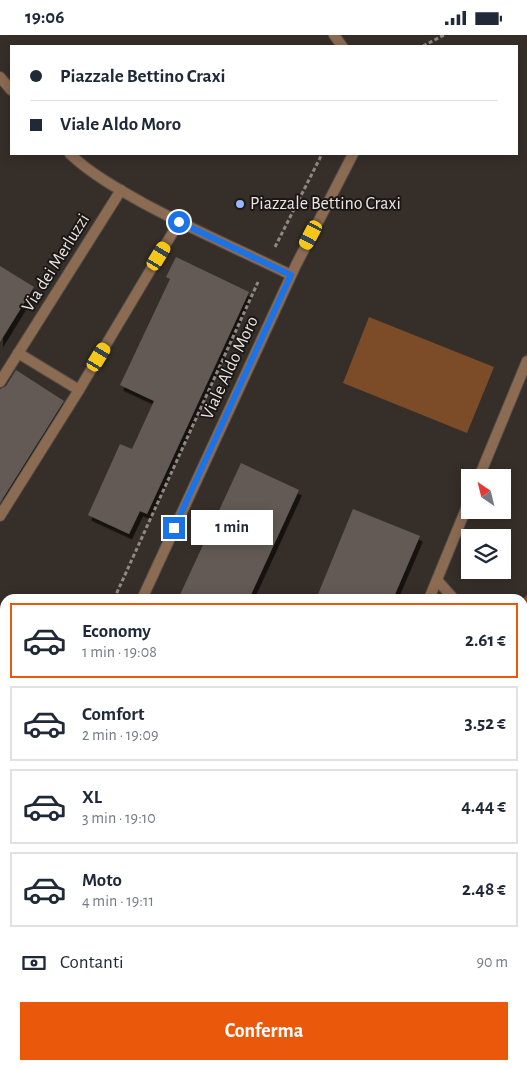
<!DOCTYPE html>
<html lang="it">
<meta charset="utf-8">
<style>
:root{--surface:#fff;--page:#f6f6f7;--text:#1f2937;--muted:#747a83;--line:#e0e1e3;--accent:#ea580c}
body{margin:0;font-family:"Alegreya Sans",sans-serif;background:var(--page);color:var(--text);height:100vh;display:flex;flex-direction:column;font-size:19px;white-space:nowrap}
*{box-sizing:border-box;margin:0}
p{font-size:16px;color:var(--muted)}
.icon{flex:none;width:28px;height:28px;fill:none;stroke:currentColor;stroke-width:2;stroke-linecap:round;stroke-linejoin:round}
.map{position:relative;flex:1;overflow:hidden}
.details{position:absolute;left:0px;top:559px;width:528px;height:476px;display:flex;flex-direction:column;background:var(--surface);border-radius:15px 15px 0 0;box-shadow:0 2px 12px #0003}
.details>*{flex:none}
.top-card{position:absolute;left:10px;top:10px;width:508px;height:110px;border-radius:0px;box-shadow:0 2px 12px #0003;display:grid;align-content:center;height:110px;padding:0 20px;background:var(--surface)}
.needle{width:32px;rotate:325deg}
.buttons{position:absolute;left:461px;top:434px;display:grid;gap:10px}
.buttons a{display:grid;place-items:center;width:50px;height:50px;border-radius:0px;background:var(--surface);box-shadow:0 2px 12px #0003;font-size:25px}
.end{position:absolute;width:22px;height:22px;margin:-11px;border:6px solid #1a73e8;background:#fff;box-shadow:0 0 0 2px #fff}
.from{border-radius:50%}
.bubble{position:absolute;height:35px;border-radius:0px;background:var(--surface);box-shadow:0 2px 12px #0003;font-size:16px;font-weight:700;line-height:35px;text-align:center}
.car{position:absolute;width:15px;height:30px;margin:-15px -8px;border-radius:6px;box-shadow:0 0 4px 1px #0007;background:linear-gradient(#f5c518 24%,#345 0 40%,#f5c518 0 76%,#345 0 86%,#f5c518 0)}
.top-card b{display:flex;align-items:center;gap:18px;height:48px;font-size:19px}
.top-card b+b{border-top:1px solid var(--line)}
.top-card i{width:12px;height:12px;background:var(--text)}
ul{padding:9px 0 0;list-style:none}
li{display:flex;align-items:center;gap:15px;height:75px;margin:0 10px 8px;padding:0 10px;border:2px solid var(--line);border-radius:0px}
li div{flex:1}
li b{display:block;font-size:19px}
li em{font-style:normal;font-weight:700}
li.current{border-color:var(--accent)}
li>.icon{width:45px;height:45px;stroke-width:1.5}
.pay{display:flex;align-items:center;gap:12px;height:55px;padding:0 20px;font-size:19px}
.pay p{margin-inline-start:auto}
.primary-button{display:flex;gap:10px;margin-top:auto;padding:10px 20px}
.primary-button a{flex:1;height:58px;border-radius:0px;background:var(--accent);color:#fff;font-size:20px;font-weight:700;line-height:58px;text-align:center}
.status{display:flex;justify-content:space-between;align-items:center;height:35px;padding:0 25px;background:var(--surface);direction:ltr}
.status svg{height:14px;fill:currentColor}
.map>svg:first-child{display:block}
</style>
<div class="status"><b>19:06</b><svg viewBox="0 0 49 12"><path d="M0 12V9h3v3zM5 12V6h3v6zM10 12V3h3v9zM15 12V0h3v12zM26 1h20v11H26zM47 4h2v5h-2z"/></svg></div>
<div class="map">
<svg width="527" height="1034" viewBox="0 0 527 1034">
<defs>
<filter id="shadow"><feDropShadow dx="3" dy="5.5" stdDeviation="0" flood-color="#0009"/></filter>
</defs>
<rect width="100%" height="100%" fill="#362e29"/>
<g fill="#7b4c27">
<polygon points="369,282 494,332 467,398 343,348"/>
<polygon points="527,560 527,598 523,594 522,564"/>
</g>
<g fill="#635a54" filter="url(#shadow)">
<polygon points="176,222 249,257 147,479 140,476 129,499 88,480 120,409 132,414 154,366 120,350 170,244 166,242"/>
<polygon points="0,231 34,252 0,307"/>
<polygon points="16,335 64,366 0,468 0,354 6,351"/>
<polygon points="241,428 299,455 249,564 178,564"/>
<polygon points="353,474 420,501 393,564 316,564"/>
</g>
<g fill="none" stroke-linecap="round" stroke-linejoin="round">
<g stroke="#534b46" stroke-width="12">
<g id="lane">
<polyline points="437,545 454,564"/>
<polyline points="522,643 527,649"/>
<polyline points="223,1034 224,1030"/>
</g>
</g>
<g stroke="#534b46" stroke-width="12">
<g id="street">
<polyline points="334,0 342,11"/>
<polyline points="0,42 11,55"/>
<path d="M70,119c21,20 48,35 73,49 48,26 99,48 148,72"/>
<polyline points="18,318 79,355"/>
<polyline points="0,347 121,155"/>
<polyline points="479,442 527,326"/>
<polyline points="0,481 79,355 179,187"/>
<polyline points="142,564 296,230 353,119"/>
<polyline points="429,564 470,464"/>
<polyline points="0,769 5,772"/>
<polyline points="0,818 5,811"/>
<polyline points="0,1008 5,1010"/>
<polyline points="107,1030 159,1034"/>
<polyline points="352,1030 356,1034"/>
<polyline points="27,1034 28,1030"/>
<polyline points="170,1034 199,1030"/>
</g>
</g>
<g stroke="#8f8884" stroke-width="3" stroke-dasharray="4 2.5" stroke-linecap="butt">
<polyline points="423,11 444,0"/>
<polyline points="275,212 322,119"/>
<polyline points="114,564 258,247"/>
</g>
<use href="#lane" stroke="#8c6b53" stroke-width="10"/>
<use href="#street" stroke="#8c6b53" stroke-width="10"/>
</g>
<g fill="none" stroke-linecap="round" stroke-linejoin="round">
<polyline stroke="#1a73e8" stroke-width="6" points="174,493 291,240 179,187"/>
</g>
<circle fill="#98b5fd" stroke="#1b1715" stroke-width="2" cx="240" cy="169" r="5"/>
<g text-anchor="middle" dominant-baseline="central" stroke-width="4" stroke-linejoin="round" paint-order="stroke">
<g font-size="18" fill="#eae5e1" stroke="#1b1715" text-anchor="start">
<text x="250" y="169">Piazzale Bettino Craxi</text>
</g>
<g font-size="18" fill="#eae5e1" stroke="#1b1715">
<text transform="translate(56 228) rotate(-58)">Via dei Merluzzi</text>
<text transform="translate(230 333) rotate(-65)">Viale Aldo Moro</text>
</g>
</g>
</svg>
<div class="buttons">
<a><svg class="needle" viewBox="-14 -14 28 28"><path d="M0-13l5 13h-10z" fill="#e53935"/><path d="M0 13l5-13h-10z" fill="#747a83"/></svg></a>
<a><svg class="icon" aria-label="layers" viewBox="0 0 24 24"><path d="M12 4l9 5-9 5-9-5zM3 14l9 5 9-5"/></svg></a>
</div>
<i class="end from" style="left:179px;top:187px"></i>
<i class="end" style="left:174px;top:493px"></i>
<div class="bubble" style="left:191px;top:475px;width:82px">1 min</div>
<i class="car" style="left:311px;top:200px;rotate:208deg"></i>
<i class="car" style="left:159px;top:221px;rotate:31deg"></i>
<i class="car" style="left:99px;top:322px;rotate:31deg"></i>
<div class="top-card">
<b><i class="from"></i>Piazzale Bettino Craxi</b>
<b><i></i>Viale Aldo Moro</b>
</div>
<section class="details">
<ul>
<li class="current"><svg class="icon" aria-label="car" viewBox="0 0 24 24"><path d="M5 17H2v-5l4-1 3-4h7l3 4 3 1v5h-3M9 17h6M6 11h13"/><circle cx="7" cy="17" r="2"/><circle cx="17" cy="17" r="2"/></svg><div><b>Economy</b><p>1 min · 19:08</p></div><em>2.61 €</em></li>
<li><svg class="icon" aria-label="car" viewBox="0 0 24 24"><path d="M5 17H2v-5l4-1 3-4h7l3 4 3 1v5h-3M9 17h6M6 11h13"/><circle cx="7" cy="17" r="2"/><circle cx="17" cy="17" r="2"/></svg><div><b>Comfort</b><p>2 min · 19:09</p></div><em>3.52 €</em></li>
<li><svg class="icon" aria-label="car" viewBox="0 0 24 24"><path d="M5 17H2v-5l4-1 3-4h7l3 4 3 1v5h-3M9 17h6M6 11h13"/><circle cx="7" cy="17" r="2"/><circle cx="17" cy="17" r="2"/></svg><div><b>XL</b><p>3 min · 19:10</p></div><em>4.44 €</em></li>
<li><svg class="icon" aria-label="car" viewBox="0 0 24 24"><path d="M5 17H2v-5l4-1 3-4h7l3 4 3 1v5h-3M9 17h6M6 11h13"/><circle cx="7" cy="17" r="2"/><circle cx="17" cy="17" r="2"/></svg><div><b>Moto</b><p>4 min · 19:11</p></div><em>2.48 €</em></li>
</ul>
<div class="pay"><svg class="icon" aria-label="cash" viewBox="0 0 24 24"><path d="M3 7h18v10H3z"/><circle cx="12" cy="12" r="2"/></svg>Contanti<p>90 m</p></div>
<div class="primary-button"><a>Conferma</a></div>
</section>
</div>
